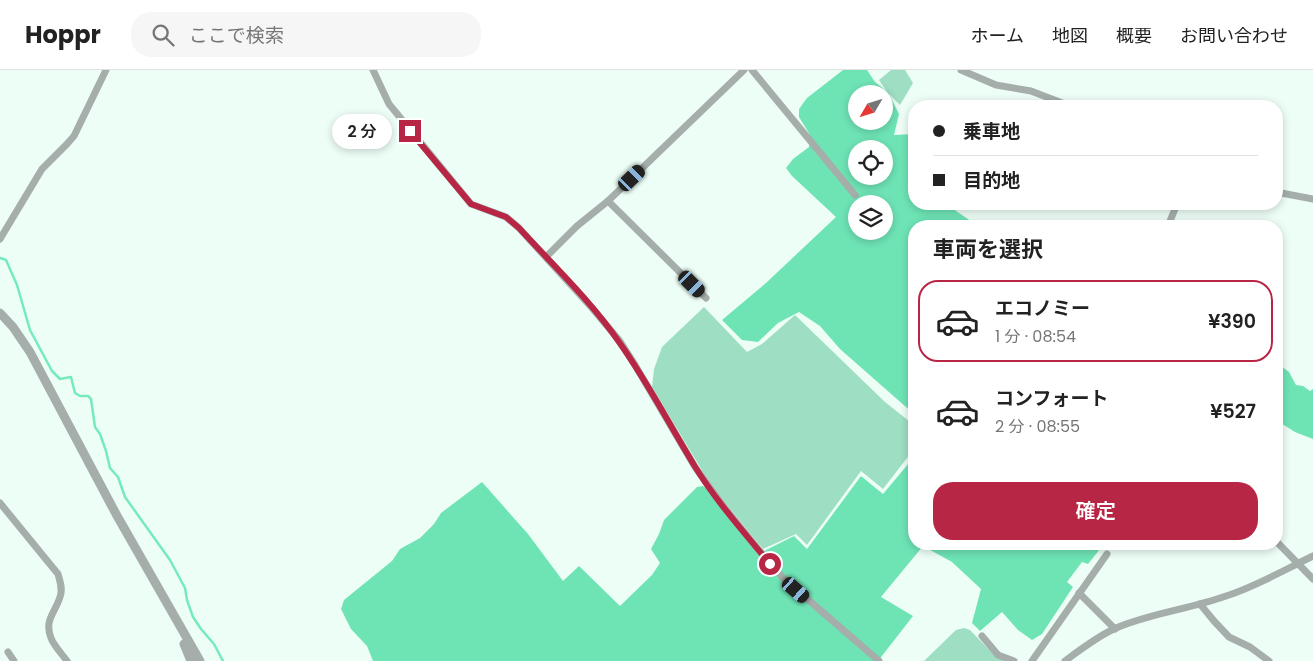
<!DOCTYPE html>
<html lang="ja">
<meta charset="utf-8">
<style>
:root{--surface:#fff;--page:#f6f6f6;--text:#222;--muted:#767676;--line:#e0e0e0;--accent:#b82645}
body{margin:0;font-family:Poppins,"Noto Sans JP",sans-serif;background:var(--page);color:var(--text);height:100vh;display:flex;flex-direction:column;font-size:19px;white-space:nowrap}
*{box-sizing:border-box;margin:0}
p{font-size:16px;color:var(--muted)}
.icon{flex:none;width:28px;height:28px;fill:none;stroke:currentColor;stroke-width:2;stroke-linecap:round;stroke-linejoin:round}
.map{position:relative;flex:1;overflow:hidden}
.details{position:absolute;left:908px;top:150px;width:375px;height:330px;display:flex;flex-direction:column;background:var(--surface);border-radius:20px;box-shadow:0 2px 8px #0003}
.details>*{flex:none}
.hud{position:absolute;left:908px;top:30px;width:375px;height:110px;border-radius:20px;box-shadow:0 2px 8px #0003;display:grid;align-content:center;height:110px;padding:0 25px;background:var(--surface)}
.needle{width:32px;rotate:231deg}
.controls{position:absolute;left:848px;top:15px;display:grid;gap:10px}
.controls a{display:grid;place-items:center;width:45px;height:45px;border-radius:50%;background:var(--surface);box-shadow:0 2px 8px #0003;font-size:25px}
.end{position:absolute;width:22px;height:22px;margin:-11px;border:6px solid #b82645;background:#fff;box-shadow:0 0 0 2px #fff}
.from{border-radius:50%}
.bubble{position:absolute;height:35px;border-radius:18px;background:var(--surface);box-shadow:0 2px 8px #0003;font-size:16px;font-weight:600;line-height:35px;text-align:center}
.car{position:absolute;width:15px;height:30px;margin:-15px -8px;border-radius:6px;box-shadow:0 0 4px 1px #0007;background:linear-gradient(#222 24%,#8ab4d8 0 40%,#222 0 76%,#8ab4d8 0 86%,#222 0)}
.hud b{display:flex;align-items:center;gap:18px;height:48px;font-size:19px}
.hud b+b{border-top:1px solid var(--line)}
.hud i{width:12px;height:12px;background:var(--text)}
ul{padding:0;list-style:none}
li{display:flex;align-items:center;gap:15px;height:82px;margin:0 10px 8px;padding:0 15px;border:2px solid transparent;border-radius:20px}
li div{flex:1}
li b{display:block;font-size:19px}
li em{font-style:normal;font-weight:600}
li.on{border-color:var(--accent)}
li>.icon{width:45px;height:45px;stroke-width:1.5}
h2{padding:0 25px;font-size:22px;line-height:60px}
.primary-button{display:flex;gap:10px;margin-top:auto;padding:10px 25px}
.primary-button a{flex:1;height:58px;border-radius:20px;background:var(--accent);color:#fff;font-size:20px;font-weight:600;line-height:58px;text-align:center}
header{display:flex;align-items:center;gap:30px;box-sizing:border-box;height:70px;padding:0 25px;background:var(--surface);border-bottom:1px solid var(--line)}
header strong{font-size:24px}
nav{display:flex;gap:28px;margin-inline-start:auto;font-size:18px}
.search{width:350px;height:45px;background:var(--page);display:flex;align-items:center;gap:12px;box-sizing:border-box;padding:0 18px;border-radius:20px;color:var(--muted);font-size:19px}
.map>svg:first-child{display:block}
</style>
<header>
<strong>Hoppr</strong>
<div class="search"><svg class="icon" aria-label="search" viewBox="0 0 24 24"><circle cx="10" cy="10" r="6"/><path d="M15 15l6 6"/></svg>ここで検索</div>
<nav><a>ホーム</a><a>地図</a><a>概要</a><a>お問い合わせ</a></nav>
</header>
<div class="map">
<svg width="1313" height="591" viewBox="0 0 1313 591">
<rect width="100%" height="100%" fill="#edfef6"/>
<g fill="#9edec2">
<polygon points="891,0 905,0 913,13 900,35 888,23 879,10"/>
<polygon points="704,237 747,282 762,274 795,245 885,332 914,355 914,379 883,419 861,401 807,475 796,464 763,479 725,432 703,402 652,317 654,299 662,277"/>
<polygon points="964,558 970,560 993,584 1004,591 924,591 956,560"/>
</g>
<g fill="#6ee4b5" fill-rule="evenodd">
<path d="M843,0h24l8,12 13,10 11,22 -5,21 20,-1v70h32l32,22h-64v188l-74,-65 -20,-23 -21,-14 -21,11 -20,19 -16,-2 -20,-20 44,-37 70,-66 -44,-41 -6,-8 7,-9 16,-12 1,-12 -11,-18v-8l8,-11zM856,24h28v27h-28zM856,79h28v27h-28zM856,134h28v27h-28z"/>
<polygon points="1276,292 1289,302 1296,315 1303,316 1310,321 1313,319 1313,369 1295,362 1276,350"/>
<polygon points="914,387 914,474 1104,474 1088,494 1082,492 1067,512 1073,517 1042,564 1032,570 1018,560 1002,542 980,561 972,553 981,519 952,492 923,476 881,527 913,546 878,591 373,591 367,576 351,559 341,539 344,530 392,491 400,479 420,468 434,454 441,443 482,412 528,464 563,511 579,496 620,536 652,505 660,493 651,479 659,464 664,450 697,417 703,416 708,420 758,484 794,466 807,479 861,406 883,424"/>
</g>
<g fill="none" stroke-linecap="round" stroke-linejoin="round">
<polyline stroke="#75ebbc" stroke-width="2.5" points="0,188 6,190 17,215 30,260 52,301 60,309 71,307 75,323 80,326 88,326 91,329 95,357 100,364 106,381 110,398 118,407 125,427 170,490 185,518 187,530 193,547 201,559 214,574 223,591"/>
<g stroke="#a5aeaa" stroke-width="7">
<polyline points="373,0 389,34 471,134 506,147 519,158 592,238 619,270 635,295 695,397 725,438 758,479 783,508 879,591"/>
<polyline points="752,0 855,125"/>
<polyline points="961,0 996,15 1031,21 1070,36"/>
<polyline points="1276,122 1313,129"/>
<polyline points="608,131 706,228"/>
<polyline points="1168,156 1177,134"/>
<polyline points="0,169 42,99 67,74 74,66 106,0"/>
<polyline points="546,187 577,156 608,131 744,0"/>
<path d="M0,433l58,71c2,7 5,15 2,23 -5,16 -16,23 -9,41 3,8 11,16 16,23"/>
<polyline points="1276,471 1313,509"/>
<polyline points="1079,523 1115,559"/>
<polyline points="1200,534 1214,551 1229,567 1250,577 1269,591"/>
<polyline points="982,566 998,585 1014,591"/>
<polyline points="8,582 14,591"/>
<polyline points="1032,591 1107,484"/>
<path d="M1065,591c16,-12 33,-25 51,-33 35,-15 74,-19 110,-32 31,-10 58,-26 87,-40"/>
</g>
<g stroke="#a5aeaa" stroke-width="9">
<polyline points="0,243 13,257 30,282 116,444 200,591"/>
<polyline points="184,574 191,591"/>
</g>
</g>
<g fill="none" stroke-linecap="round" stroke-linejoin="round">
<path stroke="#b82645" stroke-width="6" d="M410,61l61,73 35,13 13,11c34,37 71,72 100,114 28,39 50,82 75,123 21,35 50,67 76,99"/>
</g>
</svg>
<div class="controls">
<a><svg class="needle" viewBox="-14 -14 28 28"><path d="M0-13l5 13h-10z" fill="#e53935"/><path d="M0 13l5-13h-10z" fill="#767676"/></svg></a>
<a><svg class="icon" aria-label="locate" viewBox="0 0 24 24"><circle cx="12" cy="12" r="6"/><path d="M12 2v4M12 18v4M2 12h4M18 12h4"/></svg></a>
<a><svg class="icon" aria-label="layers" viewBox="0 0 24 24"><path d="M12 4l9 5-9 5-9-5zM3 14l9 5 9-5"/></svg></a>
</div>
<i class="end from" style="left:770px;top:494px"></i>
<i class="end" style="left:410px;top:61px"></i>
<div class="bubble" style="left:332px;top:44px;width:60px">2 分</div>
<i class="car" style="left:632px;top:108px;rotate:46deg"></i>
<i class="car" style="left:692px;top:214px;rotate:135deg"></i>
<i class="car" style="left:796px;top:520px;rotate:131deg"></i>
<div class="hud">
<b><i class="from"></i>乗車地</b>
<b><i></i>目的地</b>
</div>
<section class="details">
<h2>車両を選択</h2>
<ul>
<li class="on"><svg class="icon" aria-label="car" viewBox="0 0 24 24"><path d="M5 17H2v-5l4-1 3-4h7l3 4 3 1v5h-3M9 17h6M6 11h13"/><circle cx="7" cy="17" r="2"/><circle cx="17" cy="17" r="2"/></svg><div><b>エコノミー</b><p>1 分 · 08:54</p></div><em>¥390</em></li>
<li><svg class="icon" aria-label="car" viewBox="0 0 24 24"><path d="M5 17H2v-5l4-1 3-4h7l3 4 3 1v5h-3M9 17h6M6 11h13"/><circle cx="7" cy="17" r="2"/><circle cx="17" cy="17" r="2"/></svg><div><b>コンフォート</b><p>2 分 · 08:55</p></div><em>¥527</em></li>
</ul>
<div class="primary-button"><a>確定</a></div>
</section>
</div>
